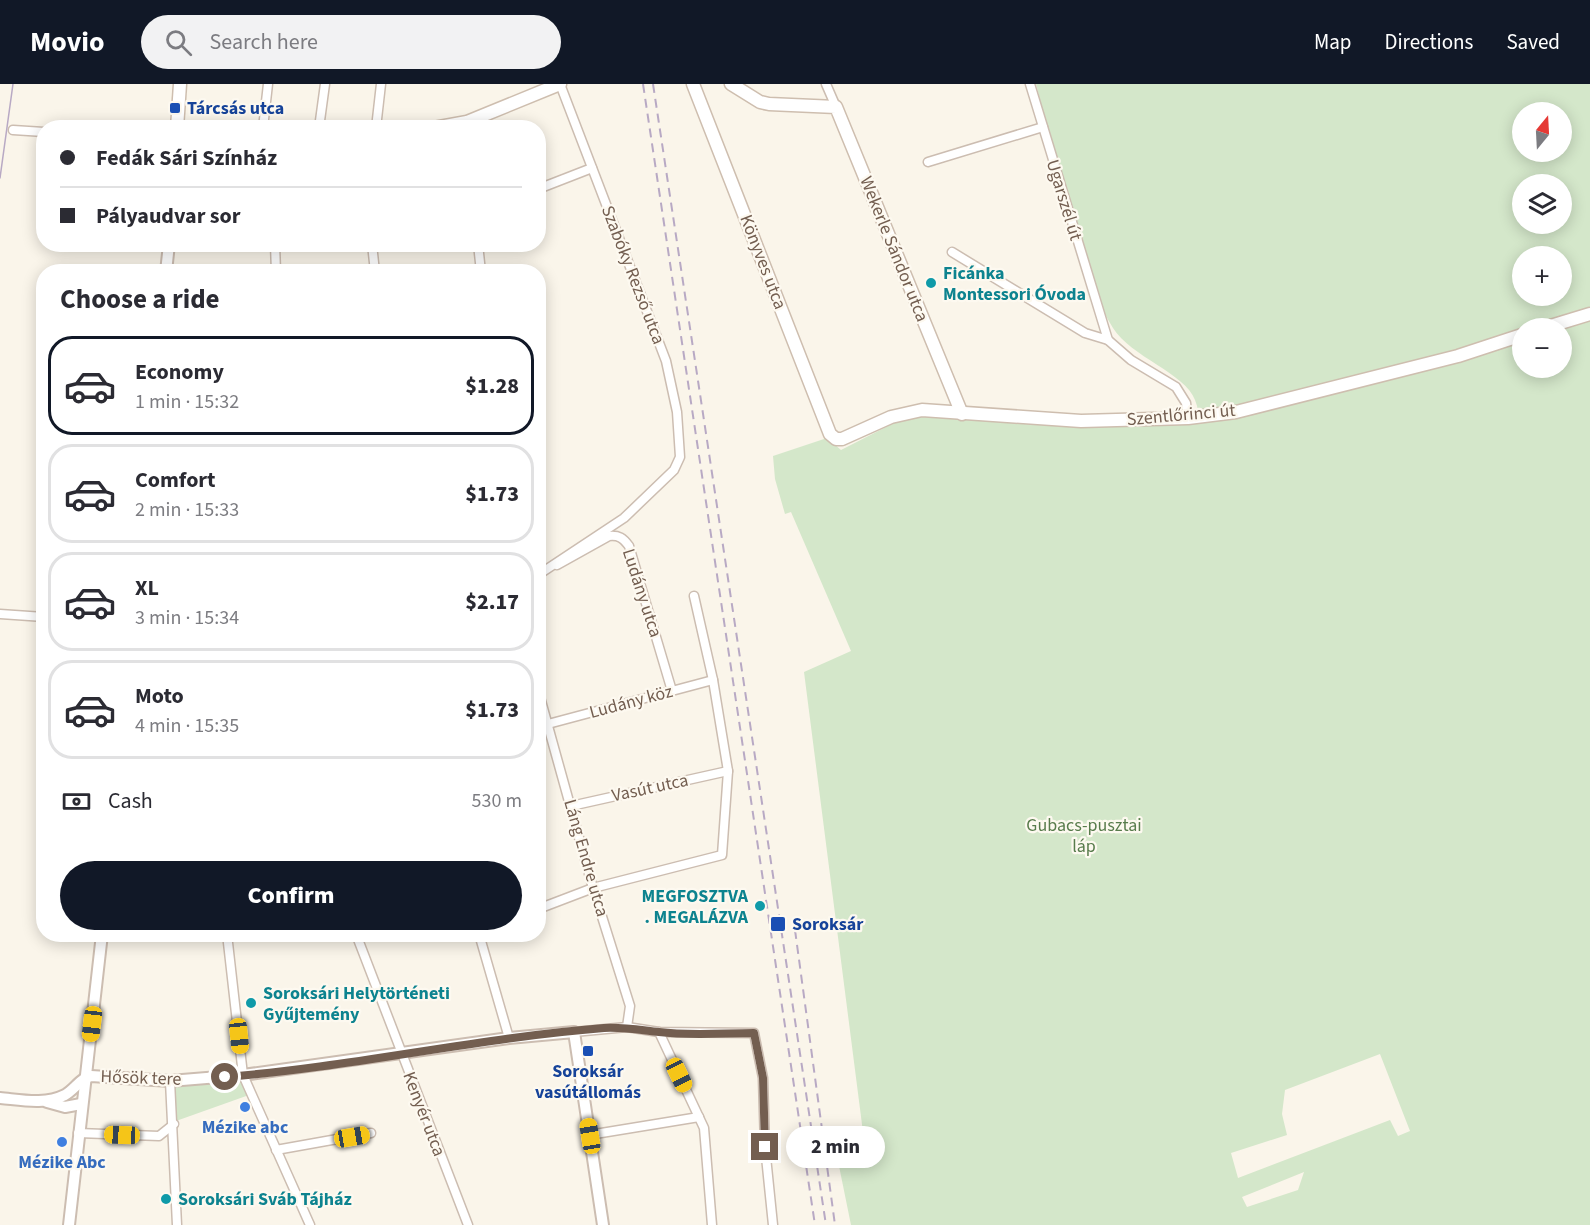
<!DOCTYPE html>
<meta charset="utf-8">
<style>
:root{--surface:#fff;--page:#f2f2f3;--text:#2b2b33;--muted:#7c7c81;--line:#e1e1e2;--accent:#111827}
body{margin:0;font-family:"Source Sans 3",sans-serif;background:var(--page);color:var(--text);height:100vh;display:flex;flex-direction:column;font-size:22px;white-space:nowrap}
*{box-sizing:border-box;margin:0}
p{font-size:20px;color:var(--muted)}
.icon{flex:none;width:33px;height:33px;fill:none;stroke:currentColor;stroke-width:2;stroke-linecap:round;stroke-linejoin:round}
.map{position:relative;flex:1;overflow:hidden}
.side{position:absolute;left:36px;top:180px;width:510px;height:678px;display:flex;flex-direction:column;background:var(--surface);border-radius:24px;box-shadow:0 3px 15px #0003}
.side>*{flex:none}
.guide{position:absolute;left:36px;top:36px;width:510px;height:132px;border-radius:24px;box-shadow:0 3px 15px #0003;display:grid;align-content:center;height:132px;padding:0 24px;background:var(--surface)}
.needle{width:39px;rotate:18deg}
.controls{position:absolute;left:1512px;top:18px;display:grid;gap:12px}
.controls a{display:grid;place-items:center;width:60px;height:60px;border-radius:50%;background:var(--surface);box-shadow:0 3px 15px #0003;font-size:30px}
.end{position:absolute;width:27px;height:27px;margin:-14px;border:8px solid #735e50;background:#fff;box-shadow:0 0 0 3px #fff}
.from{border-radius:50%}
.bubble{position:absolute;height:42px;border-radius:21px;background:var(--surface);box-shadow:0 3px 15px #0003;font-size:20px;font-weight:800;line-height:42px;text-align:center}
.car{position:absolute;width:18px;height:36px;margin:-18px -9px;border-radius:8px;box-shadow:0 0 4px 2px #0007;background:linear-gradient(#f5c518 24%,#345 0 40%,#f5c518 0 76%,#345 0 86%,#f5c518 0)}
.guide b{display:flex;align-items:center;gap:21px;height:57px;font-size:22px}
.guide b+b{border-top:2px solid var(--line)}
.guide i{width:15px;height:15px;background:var(--text)}
ul{padding:0;list-style:none}
li{display:flex;align-items:center;gap:18px;height:99px;margin:0 12px 9px;padding:0 12px;border:3px solid var(--line);border-radius:24px}
li div{flex:1}
li b{display:block;font-size:22px}
li em{font-style:normal;font-weight:800}
li.active{border-color:var(--accent)}
li>.icon{width:54px;height:54px;stroke-width:1.5}
h2{padding:0 24px;font-size:27px;line-height:72px}
.pay{display:flex;align-items:center;gap:15px;height:66px;padding:0 24px;font-size:22px}
.pay p{margin-inline-start:auto}
.primary-button{display:flex;gap:12px;margin-top:auto;padding:12px 24px}
.primary-button a{flex:1;height:69px;border-radius:36px;background:var(--accent);color:#fff;font-size:24px;font-weight:800;line-height:69px;text-align:center}
header{display:flex;align-items:center;gap:36px;box-sizing:border-box;height:84px;padding:0 30px;background:var(--accent);color:#fff}
header strong{font-size:28px}
nav{display:flex;gap:33px;margin-inline-start:auto;font-size:21px}
.search{width:420px;height:54px;background:var(--page);display:flex;align-items:center;gap:15px;box-sizing:border-box;padding:0 21px;border-radius:33px;color:var(--muted);font-size:22px}
.map>svg:first-child{display:block}
</style>
<header>
<strong>Movio</strong>
<div class="search"><svg class="icon" aria-label="search" viewBox="0 0 24 24"><circle cx="10" cy="10" r="6"/><path d="M15 15l6 6"/></svg>Search here</div>
<nav><a>Map</a><a>Directions</a><a>Saved</a></nav>
</header>
<div class="map">
<svg width="1590" height="1141" viewBox="0 0 1590 1141">
<rect width="100%" height="100%" fill="#faf5ea"/>
<g fill="#d4e7ca" fill-rule="evenodd">
<path d="M1036,0h554v1141h-739l-12,-59 25,-26 -60,-468 47,-21 -60,-139 -6,2 -10,-35 -2,-23 54,-18 14,12 53,-27 29,-8 153,11 124,-3c-1,-7 -2,-16 -5,-23 -10,-27 -64,-43 -82,-72 -41,-67 -57,-167 -77,-244zM1522,28h40v40h-40zM1522,100h40v40h-40zM1522,172h40v40h-40zM1522,244h40v40h-40zM1380,970l30,77 -12,5 -8,-16 -152,58 -7,-25 56,-18 -5,-21 3,-24zM1304,1088l-6,18 -51,17 -5,-10z"/>
<polygon points="243,997 249,1011 176,1037 173,998"/>
</g>
<g fill="none" stroke-linecap="round" stroke-linejoin="round">
<g stroke="#ccbdb1" stroke-width="11">
<g id="minor">
<polyline points="826,0 836,23"/>
<polyline points="1030,0 1108,256 1131,276 1176,303 1186,319 1188,334"/>
<polyline points="263,44 268,0"/>
<polyline points="319,44 325,0"/>
<polyline points="376,44 381,0"/>
<polyline points="13,46 44,48"/>
<polyline points="928,78 1043,43"/>
<polyline points="538,105 592,84"/>
<polyline points="275,160 276,188"/>
<polyline points="372,160 375,188"/>
<polyline points="478,160 481,188"/>
<polyline points="952,168 1085,249 1108,256"/>
<path d="M557,481l52,-29c10,-1 14,2 20,10l43,145"/>
<polyline points="538,491 624,434 674,386 680,373 677,328 666,277 560,0"/>
<polyline points="0,530 44,533"/>
<polyline points="538,606 593,804 630,922 627,943"/>
<polyline points="548,640 713,596"/>
<polyline points="571,722 728,687"/>
<polyline points="538,825 593,804 722,771 728,687 713,596 694,512"/>
<polyline points="227,850 243,991 310,1141"/>
<polyline points="356,850 468,1141"/>
<polyline points="479,850 509,954"/>
<polyline points="574,948 627,943 659,948 754,949 763,994 765,1063 773,1141"/>
<polyline points="659,948 704,1044 712,1141"/>
<polyline points="170,997 177,1141"/>
<polyline points="78,1049 159,1052 174,1040"/>
<polyline points="589,1051 699,1033"/>
<polyline points="276,1066 371,1049"/>
</g>
</g>
<g stroke="#ccbdb1" stroke-width="14">
<g id="tertiary">
<polyline points="166,188 169,160"/>
<path d="M0,1014c22,2 45,7 65,-3 9,-5 16,-17 26,-19l79,5 73,-6 266,-37 65,-6 29,193"/>
<polyline points="47,1018 65,1023 81,1020"/>
<polyline points="69,1141 102,850"/>
</g>
</g>
<g stroke="#cebeaf" stroke-width="15">
<g id="secondary">
<polyline points="693,0 830,350 836,355 842,355 891,333 922,326 1081,337 1188,334 1236,328 1458,272 1522,251"/>
<polyline points="731,0 760,18 769,20 836,23 962,330"/>
<polyline points="177,44 180,0"/>
<polyline points="434,44 467,38 560,0"/>
<polyline points="1544,244 1590,230"/>
</g>
</g>
<use href="#minor" stroke="#fff" stroke-width="8"/>
<use href="#tertiary" stroke="#fff" stroke-width="10"/>
<use href="#secondary" stroke="#fff" stroke-width="12"/>
<polyline stroke="#b8a9c4" stroke-width="1.5" points="0,94 13,0"/>
<g stroke="#b8a9c4" stroke-width="2" stroke-dasharray="9 6" stroke-linecap="butt">
<polyline points="643,0 815,1141"/>
<polyline points="653,0 826,1141"/>
<polyline points="795,846 835,1141"/>
</g>
</g>
<g fill="none" stroke-linecap="round" stroke-linejoin="round">
<path stroke="#735e50" stroke-width="8" d="M225,993c127,-10 252,-39 379,-49 20,-1 36,2 55,4 31,4 64,1 95,1l9,45 2,69"/>
</g>
<g fill="#1a4fb4" stroke="#fdf9f0" stroke-width="2">
<rect x="169" y="18" width="12" height="12" rx="3"/>
<rect x="770" y="832" width="16" height="16" rx="3"/>
<rect x="582" y="961" width="12" height="12" rx="3"/>
</g>
<g fill="#0f9aa8" stroke="#fdf9f0" stroke-width="2">
<circle cx="931" cy="199" r="6"/>
<circle cx="760" cy="822" r="6"/>
<circle cx="251" cy="919" r="6"/>
<circle cx="166" cy="1115" r="6"/>
</g>
<g fill="#3f7fe0" stroke="#fdf9f0" stroke-width="2">
<circle cx="245" cy="1023" r="6"/>
<circle cx="62" cy="1058" r="6"/>
</g>
<g text-anchor="middle" dominant-baseline="central" stroke-width="4.5" stroke-linejoin="round" paint-order="stroke">
<g font-size="18" font-weight="bold" fill="#164399" stroke="#fdf9f0" text-anchor="start">
<text x="187" y="24">Tárcsás utca</text>
<text x="792" y="840">Soroksár</text>
<text x="588" y="987" text-anchor="middle">Soroksár<tspan x="588" dy="21">vasútállomás</tspan></text>
</g>
<g font-size="18" fill="#735e50" stroke="#fdf9f0">
<text transform="translate(1064 116) rotate(73)">Ugarszél út</text>
<text transform="translate(894 165) rotate(68)">Wekerle Sándor utca</text>
<text transform="translate(763 178) rotate(69)">Könyves utca</text>
<text transform="translate(633 191) rotate(69)">Szabóky Rezső utca</text>
<text transform="translate(1181 331) rotate(-5)">Szentlőrinci út</text>
<text transform="translate(642 509) rotate(72)">Ludány utca</text>
<text transform="translate(631 618) rotate(-15)">Ludány köz</text>
<text transform="translate(650 704) rotate(-12)">Vasút utca</text>
<text transform="translate(586 774) rotate(74)">Láng Endre utca</text>
<text transform="translate(141 994) rotate(2)">Hősök tere</text>
<text transform="translate(424 1030) rotate(69)">Kenyér utca</text>
</g>
<g font-size="18" font-weight="bold" fill="#0d838f" stroke="#fdf9f0" text-anchor="start">
<text x="943" y="189">Ficánka<tspan x="943" dy="21">Montessori Óvoda</tspan></text>
<text x="748" y="812" text-anchor="end">MEGFOSZTVA<tspan x="748" dy="21">. MEGALÁZVA</tspan></text>
<text x="263" y="909">Soroksári Helytörténeti<tspan x="263" dy="21">Gyűjtemény</tspan></text>
<text x="178" y="1115">Soroksári Sváb Tájház</text>
</g>
<g font-size="18" fill="#587c4c" stroke="#fdf9f0">
<text x="1084" y="741">Gubacs-pusztai<tspan x="1084" dy="21">láp</tspan></text>
</g>
<g font-size="18" font-weight="bold" fill="#366cbe" stroke="#fdf9f0">
<text x="245" y="1043">Mézike abc</text>
<text x="62" y="1078">Mézike Abc</text>
</g>
</g>
</svg>
<div class="controls">
<a><svg class="needle" viewBox="-14 -14 28 28"><path d="M0-13l5 13h-10z" fill="#e53935"/><path d="M0 13l5-13h-10z" fill="#7c7c81"/></svg></a>
<a><svg class="icon" aria-label="layers" viewBox="0 0 24 24"><path d="M12 4l9 5-9 5-9-5zM3 14l9 5 9-5"/></svg></a>
<a>+</a>
<a>−</a>
</div>
<i class="end from" style="left:225px;top:993px"></i>
<i class="end" style="left:765px;top:1063px"></i>
<div class="bubble" style="left:786px;top:1042px;width:99px">2 min</div>
<i class="car" style="left:92px;top:940px;rotate:187deg"></i>
<i class="car" style="left:239px;top:952px;rotate:174deg"></i>
<i class="car" style="left:679px;top:991px;rotate:154deg"></i>
<i class="car" style="left:122px;top:1051px;rotate:272deg"></i>
<i class="car" style="left:590px;top:1052px;rotate:351deg"></i>
<i class="car" style="left:352px;top:1053px;rotate:80deg"></i>
<div class="guide">
<b><i class="from"></i>Fedák Sári Színház</b>
<b><i></i>Pályaudvar sor</b>
</div>
<section class="side">
<h2>Choose a ride</h2>
<ul>
<li class="active"><svg class="icon" aria-label="car" viewBox="0 0 24 24"><path d="M5 17H2v-5l4-1 3-4h7l3 4 3 1v5h-3M9 17h6M6 11h13"/><circle cx="7" cy="17" r="2"/><circle cx="17" cy="17" r="2"/></svg><div><b>Economy</b><p>1 min · 15:32</p></div><em>$1.28</em></li>
<li><svg class="icon" aria-label="car" viewBox="0 0 24 24"><path d="M5 17H2v-5l4-1 3-4h7l3 4 3 1v5h-3M9 17h6M6 11h13"/><circle cx="7" cy="17" r="2"/><circle cx="17" cy="17" r="2"/></svg><div><b>Comfort</b><p>2 min · 15:33</p></div><em>$1.73</em></li>
<li><svg class="icon" aria-label="car" viewBox="0 0 24 24"><path d="M5 17H2v-5l4-1 3-4h7l3 4 3 1v5h-3M9 17h6M6 11h13"/><circle cx="7" cy="17" r="2"/><circle cx="17" cy="17" r="2"/></svg><div><b>XL</b><p>3 min · 15:34</p></div><em>$2.17</em></li>
<li><svg class="icon" aria-label="car" viewBox="0 0 24 24"><path d="M5 17H2v-5l4-1 3-4h7l3 4 3 1v5h-3M9 17h6M6 11h13"/><circle cx="7" cy="17" r="2"/><circle cx="17" cy="17" r="2"/></svg><div><b>Moto</b><p>4 min · 15:35</p></div><em>$1.73</em></li>
</ul>
<div class="pay"><svg class="icon" aria-label="cash" viewBox="0 0 24 24"><path d="M3 7h18v10H3z"/><circle cx="12" cy="12" r="2"/></svg>Cash<p>530 m</p></div>
<div class="primary-button"><a>Confirm</a></div>
</section>
</div>
